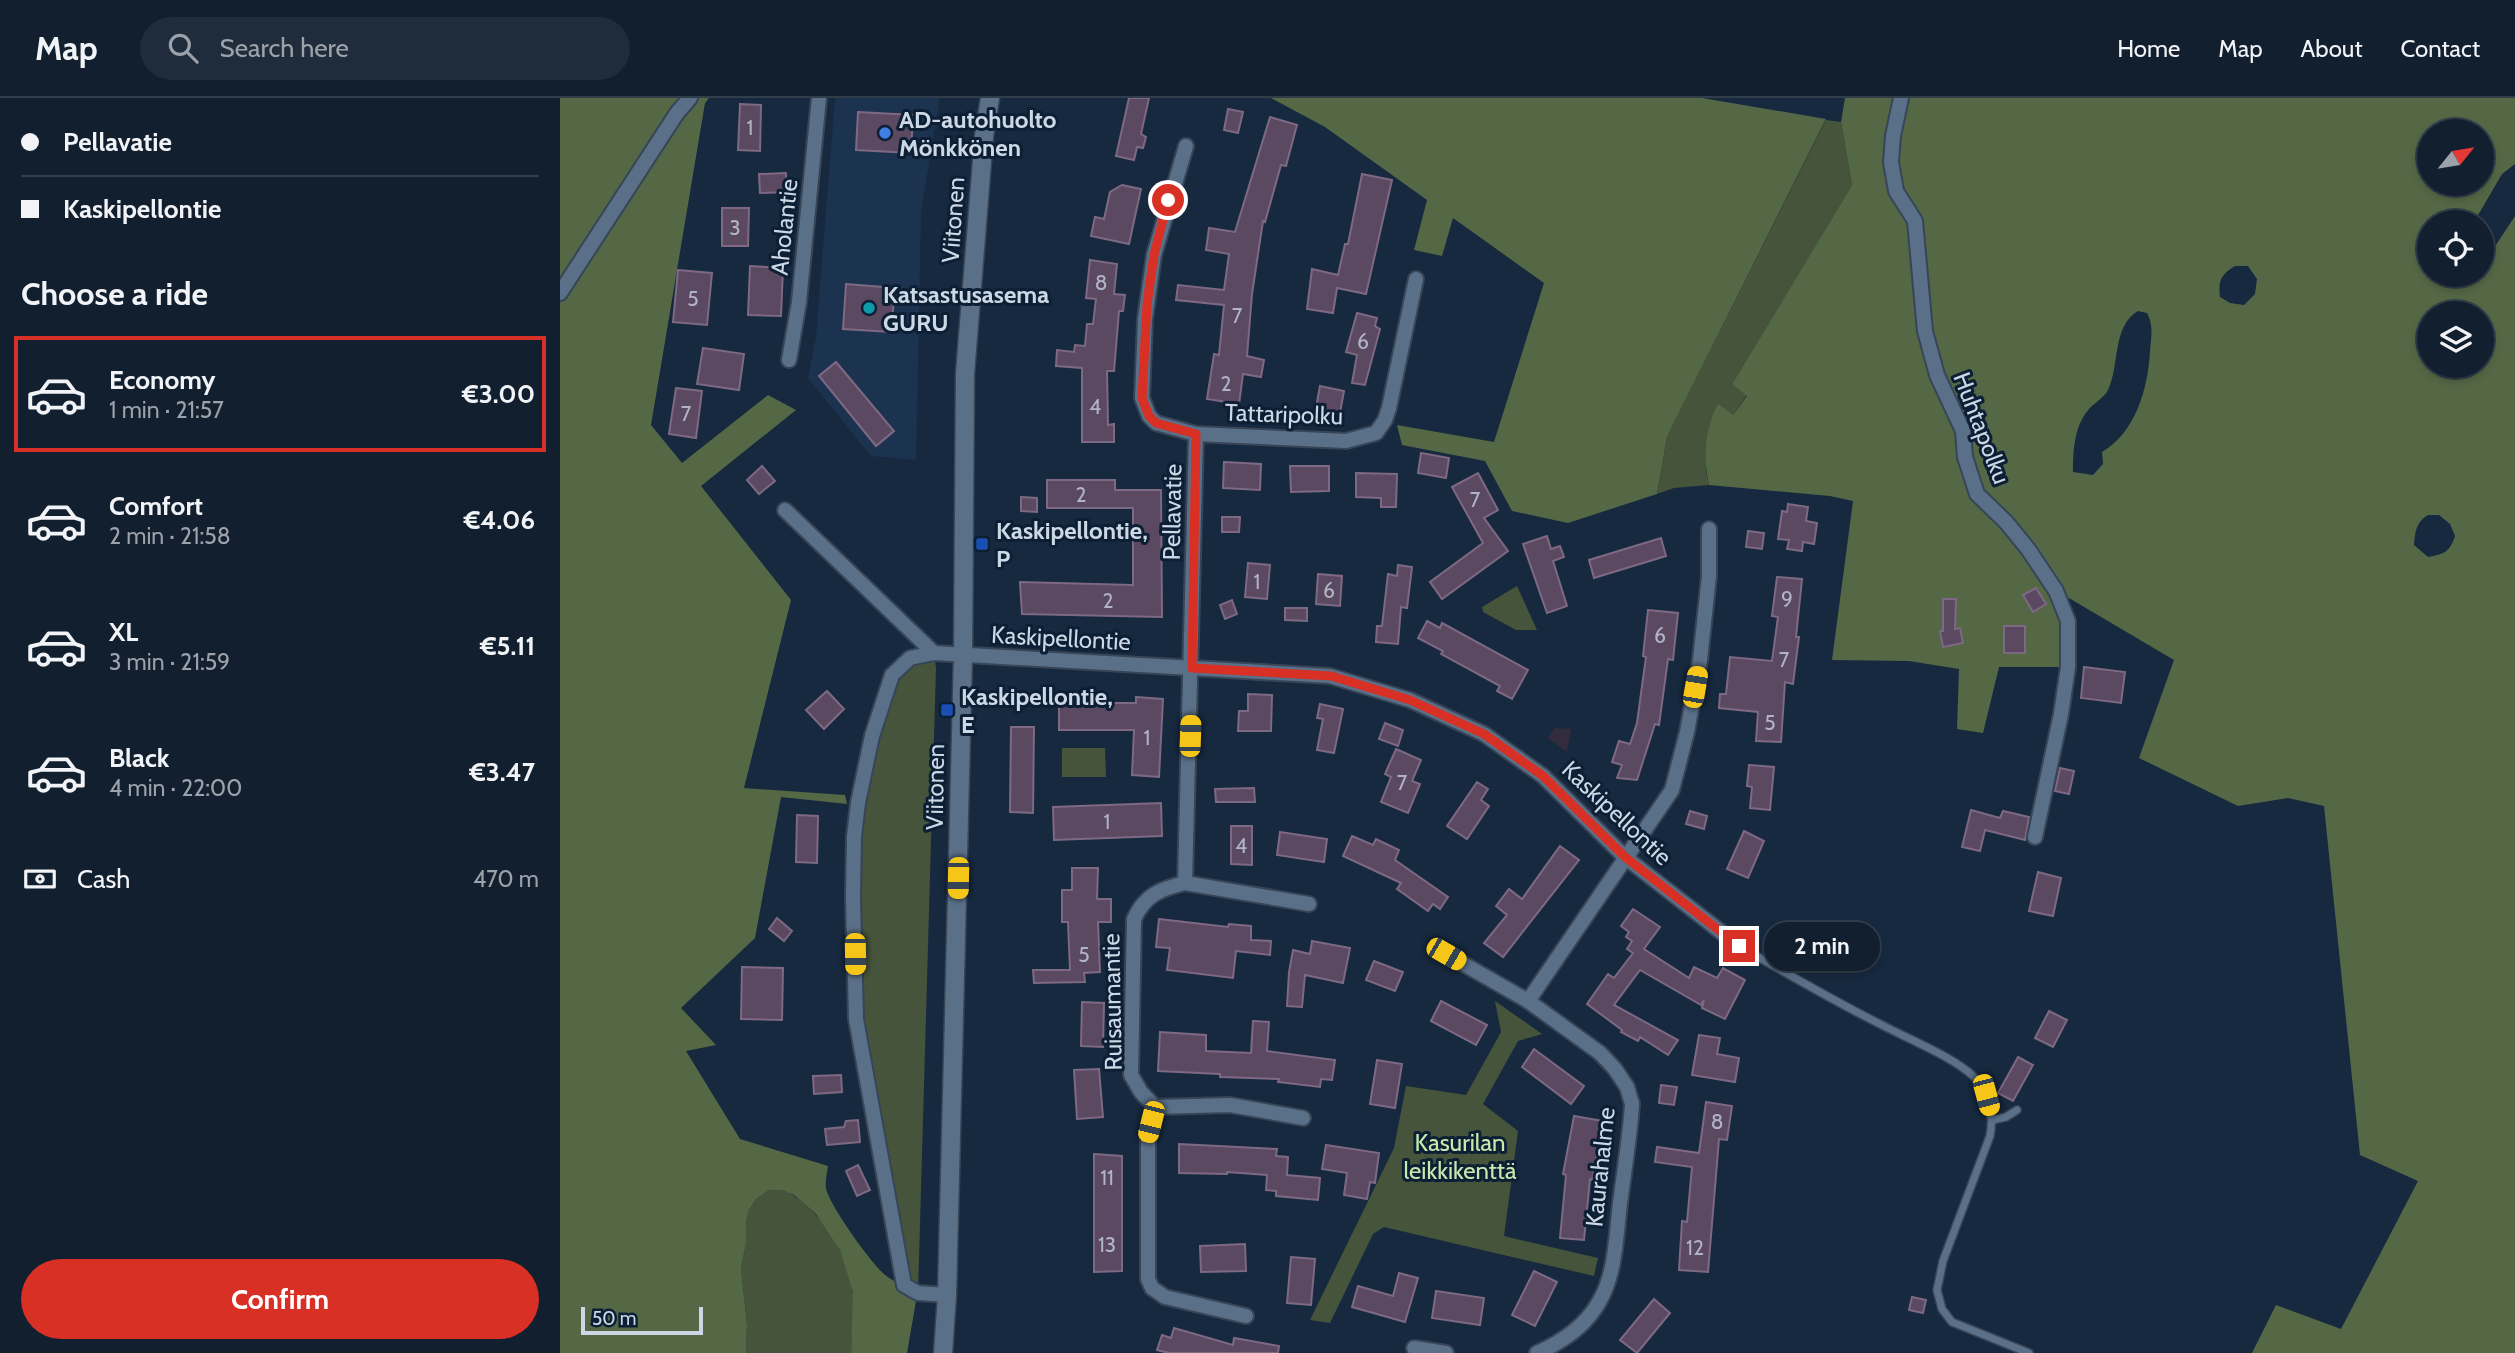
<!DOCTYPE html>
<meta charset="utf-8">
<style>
:root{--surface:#111f2f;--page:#1e2c3b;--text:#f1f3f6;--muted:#9ca2aa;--line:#303d4b;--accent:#d93025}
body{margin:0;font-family:Cabin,sans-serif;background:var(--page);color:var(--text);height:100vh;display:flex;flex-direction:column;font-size:26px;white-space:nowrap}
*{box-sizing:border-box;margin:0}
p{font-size:23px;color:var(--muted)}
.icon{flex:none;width:38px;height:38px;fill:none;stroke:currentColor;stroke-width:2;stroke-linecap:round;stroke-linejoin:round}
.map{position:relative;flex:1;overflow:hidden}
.sheet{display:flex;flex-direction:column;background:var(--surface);width:560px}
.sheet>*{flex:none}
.hud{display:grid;align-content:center;height:154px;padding:0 21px;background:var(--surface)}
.needle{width:46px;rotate:60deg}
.tools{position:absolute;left:1857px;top:21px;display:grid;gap:14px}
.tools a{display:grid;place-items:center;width:77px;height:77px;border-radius:50%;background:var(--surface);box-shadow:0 4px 10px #0003,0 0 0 2px var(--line);font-size:35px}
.scale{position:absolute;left:21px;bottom:18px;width:122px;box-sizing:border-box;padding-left:7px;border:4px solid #ccd8e6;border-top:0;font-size:19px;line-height:24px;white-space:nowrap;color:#ccd8e6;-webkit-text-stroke:5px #0d1f35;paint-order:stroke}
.end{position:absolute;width:32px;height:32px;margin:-16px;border:9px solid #d93025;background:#fff;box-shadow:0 0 0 4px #fff}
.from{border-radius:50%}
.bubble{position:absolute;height:49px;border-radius:24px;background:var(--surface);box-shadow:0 4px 10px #0003,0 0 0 2px var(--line);font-size:23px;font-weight:700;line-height:49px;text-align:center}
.car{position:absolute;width:21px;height:42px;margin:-21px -10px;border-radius:9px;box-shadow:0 0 5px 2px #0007;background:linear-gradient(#f5c518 24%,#345 0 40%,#f5c518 0 76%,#345 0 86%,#f5c518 0)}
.hud b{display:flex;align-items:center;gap:24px;height:66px;font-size:26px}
.hud b+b{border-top:2px solid var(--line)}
.hud i{width:18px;height:18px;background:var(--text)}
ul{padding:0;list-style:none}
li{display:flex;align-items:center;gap:21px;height:116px;margin:0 14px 10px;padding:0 7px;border:4px solid transparent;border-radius:0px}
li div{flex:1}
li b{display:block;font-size:26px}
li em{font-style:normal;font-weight:700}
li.current{border-color:var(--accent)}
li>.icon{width:63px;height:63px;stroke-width:1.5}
h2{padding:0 21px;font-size:32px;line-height:84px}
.pay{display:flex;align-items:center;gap:18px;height:77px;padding:0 21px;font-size:26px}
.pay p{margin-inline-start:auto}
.cta{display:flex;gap:14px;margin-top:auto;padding:14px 21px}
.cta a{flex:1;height:80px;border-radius:42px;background:var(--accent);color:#fff;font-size:28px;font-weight:700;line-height:80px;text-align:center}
header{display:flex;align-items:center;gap:42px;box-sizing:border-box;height:98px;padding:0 35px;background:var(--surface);border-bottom:2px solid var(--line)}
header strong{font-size:33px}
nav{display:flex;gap:38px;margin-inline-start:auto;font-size:24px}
.search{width:490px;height:63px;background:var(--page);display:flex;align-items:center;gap:18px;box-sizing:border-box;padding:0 24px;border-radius:38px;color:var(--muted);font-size:26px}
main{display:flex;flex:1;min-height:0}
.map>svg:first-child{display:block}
</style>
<header>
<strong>Map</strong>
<div class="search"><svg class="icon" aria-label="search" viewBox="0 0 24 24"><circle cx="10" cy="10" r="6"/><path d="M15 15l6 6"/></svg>Search here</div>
<nav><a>Home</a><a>Map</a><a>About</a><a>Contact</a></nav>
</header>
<main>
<section class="sheet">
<div class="hud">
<b><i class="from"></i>Pellavatie</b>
<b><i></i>Kaskipellontie</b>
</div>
<h2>Choose a ride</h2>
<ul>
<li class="current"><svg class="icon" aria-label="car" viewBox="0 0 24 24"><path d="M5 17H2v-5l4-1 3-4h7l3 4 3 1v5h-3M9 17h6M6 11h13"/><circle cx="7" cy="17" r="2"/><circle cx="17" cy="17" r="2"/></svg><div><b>Economy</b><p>1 min · 21:57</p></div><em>€3.00</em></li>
<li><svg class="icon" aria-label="car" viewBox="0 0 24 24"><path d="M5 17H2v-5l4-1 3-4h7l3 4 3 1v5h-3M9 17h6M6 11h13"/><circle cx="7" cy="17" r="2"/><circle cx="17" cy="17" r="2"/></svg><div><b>Comfort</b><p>2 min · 21:58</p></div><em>€4.06</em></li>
<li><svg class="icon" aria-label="car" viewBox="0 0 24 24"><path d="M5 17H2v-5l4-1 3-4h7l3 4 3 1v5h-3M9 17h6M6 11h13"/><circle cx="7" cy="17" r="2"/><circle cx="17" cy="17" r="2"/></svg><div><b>XL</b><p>3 min · 21:59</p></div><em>€5.11</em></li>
<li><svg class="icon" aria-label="car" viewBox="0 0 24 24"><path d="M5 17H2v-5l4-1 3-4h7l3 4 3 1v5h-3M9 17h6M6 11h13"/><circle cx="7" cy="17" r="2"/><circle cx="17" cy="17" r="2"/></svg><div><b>Black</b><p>4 min · 22:00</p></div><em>€3.47</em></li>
</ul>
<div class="pay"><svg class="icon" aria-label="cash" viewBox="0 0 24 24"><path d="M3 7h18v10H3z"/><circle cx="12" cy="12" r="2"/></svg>Cash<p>470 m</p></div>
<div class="cta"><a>Confirm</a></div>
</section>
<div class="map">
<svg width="1955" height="1255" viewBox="0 0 1955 1255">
<rect width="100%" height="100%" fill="#17293f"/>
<polygon fill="#1c334f" points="275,0 380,0 361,114 356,362 311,358 248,280 256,239"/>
<polygon fill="#332c3c" points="995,630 1011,631 1007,654 988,640"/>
<g fill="#46543c">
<polygon points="1266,22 1281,24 1292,87 1172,286 1187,297 1173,317 1146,373 1149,387 1114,390 1097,396 1107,339"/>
<polygon points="957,488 977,532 956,532 923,514 922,509"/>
<polygon points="374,555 376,570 358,1195 349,1192 296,921 294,739 332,577"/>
<polygon points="502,650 545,650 546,679 502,679"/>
<polygon points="935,903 982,936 958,943 923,1006 958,1033 944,1138 1038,1160 1034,1178 824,1129 813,1136 770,1225 750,1222 834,1050 846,988 906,997 941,934"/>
<path d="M223,1091c37,20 65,62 70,104 3,20 -2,40 -2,60h-105l1,-28 -6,-57 5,-24v-22l3,-12 7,-11 13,-9z"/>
</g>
<g fill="#546846" fill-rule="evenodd">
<path d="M0,0h149l-4,5 -54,322 31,38 86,-68 28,15 -95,76 90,114 -47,188 101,7 2,9 -66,-7 -26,141 -74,70 35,37 -30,6 54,88 88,27c-1,7 -3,15 -2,22 2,15 44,74 58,86 14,12 21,8 32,27l-9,52h-56l2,-61 -13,-42 -24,-36 -22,-19 -11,-5h-14l-13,9 -7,11 -3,12v22l-5,24 6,57 -1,28h-186z"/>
<polygon points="711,0 1142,0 1266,21 1107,339 1097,396 1008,425 952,413 925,363 842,347 837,327 934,344 984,185 893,120 882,158 854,152 867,102 765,29"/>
<path d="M1285,0h670v66l-13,10 -28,48h-45v53h15l6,6 11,-6h21v-16l12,-11 21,-32v1137h-263l24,-48 65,24 77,-148 -58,-26 -36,-349 -36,-8 -50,8 -99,-48 35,-98 -117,-69 11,76h-69l-16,66 -26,-4 2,-60 -50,-8 -77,-1 21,-159 -23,-5 -121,-11c-6,-27 -4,-57 9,-81l15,11 14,-19 -15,-12 120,-199 -11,-63zM1869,33h53v53h-53zM1675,168h13l9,13 -2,15 -11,11 -14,-2 -10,-6c-2,-16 1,-23 15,-31zM1578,213l9,2c7,13 4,24 3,38 -2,37 -14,81 -48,101l1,12 -10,11 -20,-3c0,-21 1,-46 16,-63 5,-6 15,-11 19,-19 12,-25 4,-64 30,-79zM1869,215h53v53h-53zM1868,417h11l11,9 5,12c-5,16 -11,18 -27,21l-14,-12c1,-13 2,-23 14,-30z"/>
</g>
<g fill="#5b4861" stroke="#7e6984" stroke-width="2">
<polygon points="569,0 589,0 581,36 586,39 583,50 577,49 574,62 556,58"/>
<polygon points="180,6 201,7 200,53 178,52"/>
<polygon points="668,11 683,14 678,35 664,32"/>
<polygon points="298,14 353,17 351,55 296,52"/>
<polygon points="710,19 737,27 726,68 721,67 705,124 703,123 692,196 687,258 704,262 701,279 683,276 679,306 647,301 654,256 659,257 664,207 616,202 618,187 664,192 669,156 646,152 649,130 675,134"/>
<polygon points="226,75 227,94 200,95 199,76"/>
<polygon points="802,76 832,82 806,196 777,190 773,215 747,211 752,171 778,177 785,146 788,146"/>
<polygon points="562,87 581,91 569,146 531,138 535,119 544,121 550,94"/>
<polygon points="162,110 189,110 188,148 162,148"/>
<polygon points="530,162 557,166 554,196 565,197 563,213 559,213 554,273 547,273 548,327 554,326 554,344 522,344 522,270 496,268 497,252 514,254 515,247 525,248 527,226 533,226 536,201 526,200"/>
<polygon points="190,168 223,170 221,218 188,217"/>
<polygon points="118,172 152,175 147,227 113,224"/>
<polygon points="286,186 335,190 331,234 283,231"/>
<polygon points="797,215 817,220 815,228 820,231 805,287 792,285 797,257 786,254"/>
<polygon points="143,250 184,256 179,292 137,286"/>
<polygon points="276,264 334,333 316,348 259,278"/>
<polygon points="760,288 784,293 779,320 755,315"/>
<polygon points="116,290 142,293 136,340 109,336"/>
<polygon points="861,355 889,360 886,380 858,375"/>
<polygon points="664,364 701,366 700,392 663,390"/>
<polygon points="202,368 215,383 199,396 187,382"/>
<polygon points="730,368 769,368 769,393 731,394"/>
<polygon points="796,375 837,376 836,409 821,409 821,400 796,399"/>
<polygon points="918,375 938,412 924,420 948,453 882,501 870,484 923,445 892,389"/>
<polygon points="487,382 555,382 555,392 601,392 602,519 462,516 460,484 573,487 573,410 487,410"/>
<polygon points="461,399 477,400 477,414 461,413"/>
<polygon points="1228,406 1248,409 1246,423 1257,425 1254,446 1243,444 1242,453 1227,451 1229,442 1218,441 1222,413 1227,414"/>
<polygon points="662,419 680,419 679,434 662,434"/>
<polygon points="1188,433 1204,435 1202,451 1186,449"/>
<polygon points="987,438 991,451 1000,448 1004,459 993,463 1007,508 987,515 963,446"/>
<polygon points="1101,440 1106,458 1034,480 1029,462"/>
<polygon points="688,465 710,467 707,501 685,499"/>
<polygon points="838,467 852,469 847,510 841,509 838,546 816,544 817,528 822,528 828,476 837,478"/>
<polygon points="758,476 782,478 780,508 756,506"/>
<polygon points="1217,479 1242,481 1236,539 1239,539 1233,586 1225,584 1221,644 1196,643 1198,614 1159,610 1160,596 1166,596 1170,559 1212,563 1218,519 1212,518"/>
<polygon points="1476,490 1486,506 1473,514 1463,497"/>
<polygon points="1383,501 1396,501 1395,531 1400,530 1403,545 1383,549 1380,533 1383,533"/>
<polygon points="672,502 677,516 665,521 660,507"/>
<polygon points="725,510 747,510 747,523 725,522"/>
<polygon points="1088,512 1118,515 1113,562 1108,561 1099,627 1095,626 1077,682 1057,680 1062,667 1052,664 1059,643 1070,646 1077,625 1086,559 1083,558"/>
<polygon points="867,523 880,530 882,525 968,572 952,601 937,593 940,588 881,556 883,553 858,540"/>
<rect x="1444" y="528" width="21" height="27"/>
<polygon points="1524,569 1565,574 1561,605 1521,600"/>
<polygon points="267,593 284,611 264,631 246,612"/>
<polygon points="688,596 712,597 711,633 678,633 679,613 688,613"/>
<polygon points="576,599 603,601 599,679 572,677 574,632 499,632 499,605 576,605"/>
<polygon points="760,606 783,611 774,655 757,652 763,621 757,620"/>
<polygon points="825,625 843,632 838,648 819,641"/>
<polygon points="451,629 474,629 473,715 450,714"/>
<polygon points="836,651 861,662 852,683 860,686 848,715 821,704 831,679 825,676"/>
<polygon points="1189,667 1214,669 1210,712 1190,710 1192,689 1187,688"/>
<polygon points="1500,670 1514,673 1509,696 1495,693"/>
<polygon points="917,684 928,691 921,702 929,708 907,741 887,728"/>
<polygon points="694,690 695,704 656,704 655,691"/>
<polygon points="601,705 602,738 494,742 493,709"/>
<polygon points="1411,712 1440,720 1443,713 1469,719 1465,742 1425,732 1420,753 1402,749"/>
<polygon points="1130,713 1147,718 1144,731 1126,726"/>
<polygon points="237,717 258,718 257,765 236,764"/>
<polygon points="671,728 692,728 692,767 671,766"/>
<polygon points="1184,733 1204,743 1188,780 1167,771"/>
<polygon points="720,734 767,741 764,764 717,757"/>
<polygon points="792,738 813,747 816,741 839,752 835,762 888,799 880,811 873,806 868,813 837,791 841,785 783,758"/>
<polygon points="1000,748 1019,762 943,859 924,845 947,817 936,808 949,791 962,801"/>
<polygon points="512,770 538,770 537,801 551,801 551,824 538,824 540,874 524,875 525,884 474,885 473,872 510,872 508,824 502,824 502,792 512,792"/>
<polygon points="1478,774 1501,780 1493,818 1469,813"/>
<polygon points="1073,811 1100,829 1084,851 1129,880 1134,869 1157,880 1163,870 1185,882 1165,921 1142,910 1144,902 1141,907 1080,872 1054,907 1118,942 1108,957 1080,939 1078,943 1061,934 1062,932 1027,906 1048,876 1054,880 1073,855 1067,851 1072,843 1066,839 1069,834 1061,828"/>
<polygon points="217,820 232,833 224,843 209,831"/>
<polygon points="599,821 668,829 669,826 691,828 691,842 711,843 710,857 676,853 673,880 607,872 610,850 596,849"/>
<polygon points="752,843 790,850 783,885 745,877 742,909 727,908 729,874 733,852 750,856"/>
<polygon points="814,863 843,874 835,893 806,882"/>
<polygon points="182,869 223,870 222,922 181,921"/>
<polygon points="881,903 927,927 916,947 871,923"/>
<polygon points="522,904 544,905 543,949 521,948"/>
<polygon points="1489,913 1507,922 1493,949 1475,940"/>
<polygon points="693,923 709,924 707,953 775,962 772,982 761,981 760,989 718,984 719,981 660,979 660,976 598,973 600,934 646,937 646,953 691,955"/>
<polygon points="1139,937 1160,940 1157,956 1179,960 1175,984 1132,977"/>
<polygon points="974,951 1024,988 1011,1006 962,969"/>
<polygon points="1458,959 1473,967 1453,1003 1438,995"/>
<polygon points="817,962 842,966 835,1010 810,1006"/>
<polygon points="539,971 543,1019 517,1021 514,972"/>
<polygon points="281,977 282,994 254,996 253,978"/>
<polygon points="1101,987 1117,989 1114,1007 1099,1005"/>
<polygon points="1146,1004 1172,1008 1167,1042 1159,1041 1148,1174 1119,1172 1122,1123 1127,1124 1132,1069 1095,1064 1097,1049 1139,1055"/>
<polygon points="1014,1018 1043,1023 1032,1082 1030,1081 1024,1142 1000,1140 1006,1077 1003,1076"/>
<polygon points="298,1022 300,1044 267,1047 265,1031 284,1029 286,1023"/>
<polygon points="619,1046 717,1051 716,1058 728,1059 727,1077 760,1080 758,1102 716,1098 716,1093 706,1092 707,1077 667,1074 667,1076 619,1075"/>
<polygon points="766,1047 819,1055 815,1085 810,1084 807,1101 784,1097 787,1075 762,1071"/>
<polygon points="534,1056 562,1058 562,1173 534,1174"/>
<polygon points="298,1067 310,1092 297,1098 286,1073"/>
<polygon points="685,1146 686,1173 641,1174 640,1148"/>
<polygon points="731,1159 755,1161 751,1207 727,1205"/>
<polygon points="974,1173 997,1184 975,1228 952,1217"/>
<polygon points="839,1175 858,1180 845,1224 792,1209 798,1188 833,1198"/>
<polygon points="876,1193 924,1200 920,1227 872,1220"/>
<polygon points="1352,1199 1366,1202 1363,1215 1349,1212"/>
<polygon points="1094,1201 1110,1215 1077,1255 1060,1242"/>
<polygon points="614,1230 673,1247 674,1240 719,1248 718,1255 609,1255 597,1252 602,1237 611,1240"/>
</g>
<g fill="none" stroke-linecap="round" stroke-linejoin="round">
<g stroke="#374557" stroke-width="10">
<g id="lane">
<path d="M1179,848c47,27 93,54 141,78 26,14 74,33 94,53 15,17 20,38 16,59l-47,125 -6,29 5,19 10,13 77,31"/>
<polyline points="1433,1022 1446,1019 1457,1012"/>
</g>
</g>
<g stroke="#374557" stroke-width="18">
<g id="street">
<polyline points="1341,0 1333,38 1331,64 1336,93 1355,123 1365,233 1377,277 1403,333 1405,359 1417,396 1446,424 1468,451 1496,493 1508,523 1508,569 1501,616 1475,739"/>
<path d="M626,48l-32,109 -9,64 -3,79 7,18 7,7 40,11 -11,449c-25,6 -40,12 -51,36l-3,156 10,17 14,15 75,-2 73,13"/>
<polyline points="0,195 117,15 130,0"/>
<polyline points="229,262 239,204 259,0"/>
<polyline points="636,336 786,343 816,335 825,322 829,310 856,181"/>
<polyline points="225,412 374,555"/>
<polyline points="625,785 749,806"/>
<path d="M886,856l82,47 72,52 15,16 12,18 5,17c-2,31 -7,62 -11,92 -5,34 -4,76 -22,106 -14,25 -37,40 -62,51"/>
<polyline points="968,903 1112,692 1127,634 1140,562 1149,478 1149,431"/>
<polyline points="595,1009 588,1039 588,1181 592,1190 605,1199 686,1218"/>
<polyline points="387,1197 358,1195 344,1187 296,921 293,800 294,739 298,705 312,638 332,577 350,560 374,555 770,578 850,602 924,636 983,678 1065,759 1179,848"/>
<polyline points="854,1250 886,1255"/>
</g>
</g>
<g stroke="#374557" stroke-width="21">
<polyline id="secondary" points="383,1255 387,1197 403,557 405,276 424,38 430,0"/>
</g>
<use href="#lane" stroke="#5a7089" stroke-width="7"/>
<use href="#street" stroke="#5a7089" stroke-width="14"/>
<use href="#secondary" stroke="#5a7089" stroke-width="18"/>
</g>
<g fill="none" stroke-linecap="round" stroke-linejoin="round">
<polyline stroke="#d93025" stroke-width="9" points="608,102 594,157 587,206 582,300 589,318 596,325 636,336 632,570 771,578 850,602 924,636 983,678 1065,759 1179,848"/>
</g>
<circle fill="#3f7fe0" stroke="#0d1f35" stroke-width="2.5" cx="325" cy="35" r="7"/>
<circle fill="#0f9aa8" stroke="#0d1f35" stroke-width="2.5" cx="309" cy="210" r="7"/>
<g fill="#1a4fb4" stroke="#0d1f35" stroke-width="2.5">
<rect x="415" y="439" width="14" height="14" rx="3.5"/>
<rect x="380" y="605" width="14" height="14" rx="3.5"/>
</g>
<g text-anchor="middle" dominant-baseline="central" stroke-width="6" stroke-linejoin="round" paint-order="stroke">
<g font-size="21" fill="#b0b4c5">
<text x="190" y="29">1</text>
<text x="175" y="129">3</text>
<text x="541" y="184">8</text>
<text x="133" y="200">5</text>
<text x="677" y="217">7</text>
<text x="803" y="243">6</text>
<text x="666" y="285">2</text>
<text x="535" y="308">4</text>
<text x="126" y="315">7</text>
<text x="521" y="396">2</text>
<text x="915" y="401">7</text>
<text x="697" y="483">1</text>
<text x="769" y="492">6</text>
<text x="1227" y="500">9</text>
<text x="548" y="502">2</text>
<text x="1100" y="537">6</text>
<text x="1224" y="561">7</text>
<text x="1210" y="624">5</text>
<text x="587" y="639">1</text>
<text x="842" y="684">7</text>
<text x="547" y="723">1</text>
<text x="681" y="747">4</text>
<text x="524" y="856">5</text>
<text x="1157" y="1023">8</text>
<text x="547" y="1079">11</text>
<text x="547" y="1146">13</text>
<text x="1135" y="1149">12</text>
</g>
<g font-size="24" font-weight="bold" fill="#ccd8e6" stroke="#0d1f35" text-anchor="start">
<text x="339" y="21">AD-autohuolto<tspan x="339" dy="28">Mönkkönen</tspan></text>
<text x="323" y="196">Katsastusasema<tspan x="323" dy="28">GURU</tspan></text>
<text x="436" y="432">Kaskipellontie,<tspan x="436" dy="28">P</tspan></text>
<text x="401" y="598">Kaskipellontie,<tspan x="401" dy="28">E</tspan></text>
</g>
<g font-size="24" fill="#ccd8e6" stroke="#0d1f35">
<text transform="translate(393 122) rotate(-86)">Viitonen</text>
<text transform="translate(224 129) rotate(-84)">Aholantie</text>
<text transform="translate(724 316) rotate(2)">Tattaripolku</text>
<text transform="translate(1422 330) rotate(69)">Huhtapolku</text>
<text transform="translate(612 414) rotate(-89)">Pellavatie</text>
<text transform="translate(501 540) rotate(3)">Kaskipellontie</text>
<text transform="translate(375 689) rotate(-89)">Viitonen</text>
<text transform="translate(1057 715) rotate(43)">Kaskipellontie</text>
<text transform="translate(552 904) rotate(-91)">Ruisaumantie</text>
<text transform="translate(1040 1069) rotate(-84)">Kaurahalme</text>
</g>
<g font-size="24" fill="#c6eaae" stroke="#0d1f35">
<text x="900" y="1044">Kasurilan<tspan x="900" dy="28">leikkikenttä</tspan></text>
</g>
</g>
</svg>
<div class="tools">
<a><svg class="needle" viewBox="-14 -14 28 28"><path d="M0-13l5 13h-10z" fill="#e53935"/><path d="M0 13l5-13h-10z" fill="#9ca2aa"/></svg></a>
<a><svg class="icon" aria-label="locate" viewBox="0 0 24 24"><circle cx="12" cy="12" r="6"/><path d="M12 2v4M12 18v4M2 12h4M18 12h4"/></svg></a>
<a><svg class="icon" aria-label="layers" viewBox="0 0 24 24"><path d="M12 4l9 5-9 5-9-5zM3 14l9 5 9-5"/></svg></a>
</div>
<div class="scale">50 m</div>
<i class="end from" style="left:608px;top:102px"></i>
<i class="end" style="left:1179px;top:848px"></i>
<div class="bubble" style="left:1204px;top:824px;width:116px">2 min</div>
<i class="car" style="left:1135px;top:589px;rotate:10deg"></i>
<i class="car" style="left:630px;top:638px;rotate:2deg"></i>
<i class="car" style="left:398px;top:780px;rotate:181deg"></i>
<i class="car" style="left:295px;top:856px;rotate:179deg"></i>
<i class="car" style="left:886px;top:856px;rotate:120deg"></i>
<i class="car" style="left:1426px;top:997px;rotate:165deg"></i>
<i class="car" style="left:591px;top:1024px;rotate:194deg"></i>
</div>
</main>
